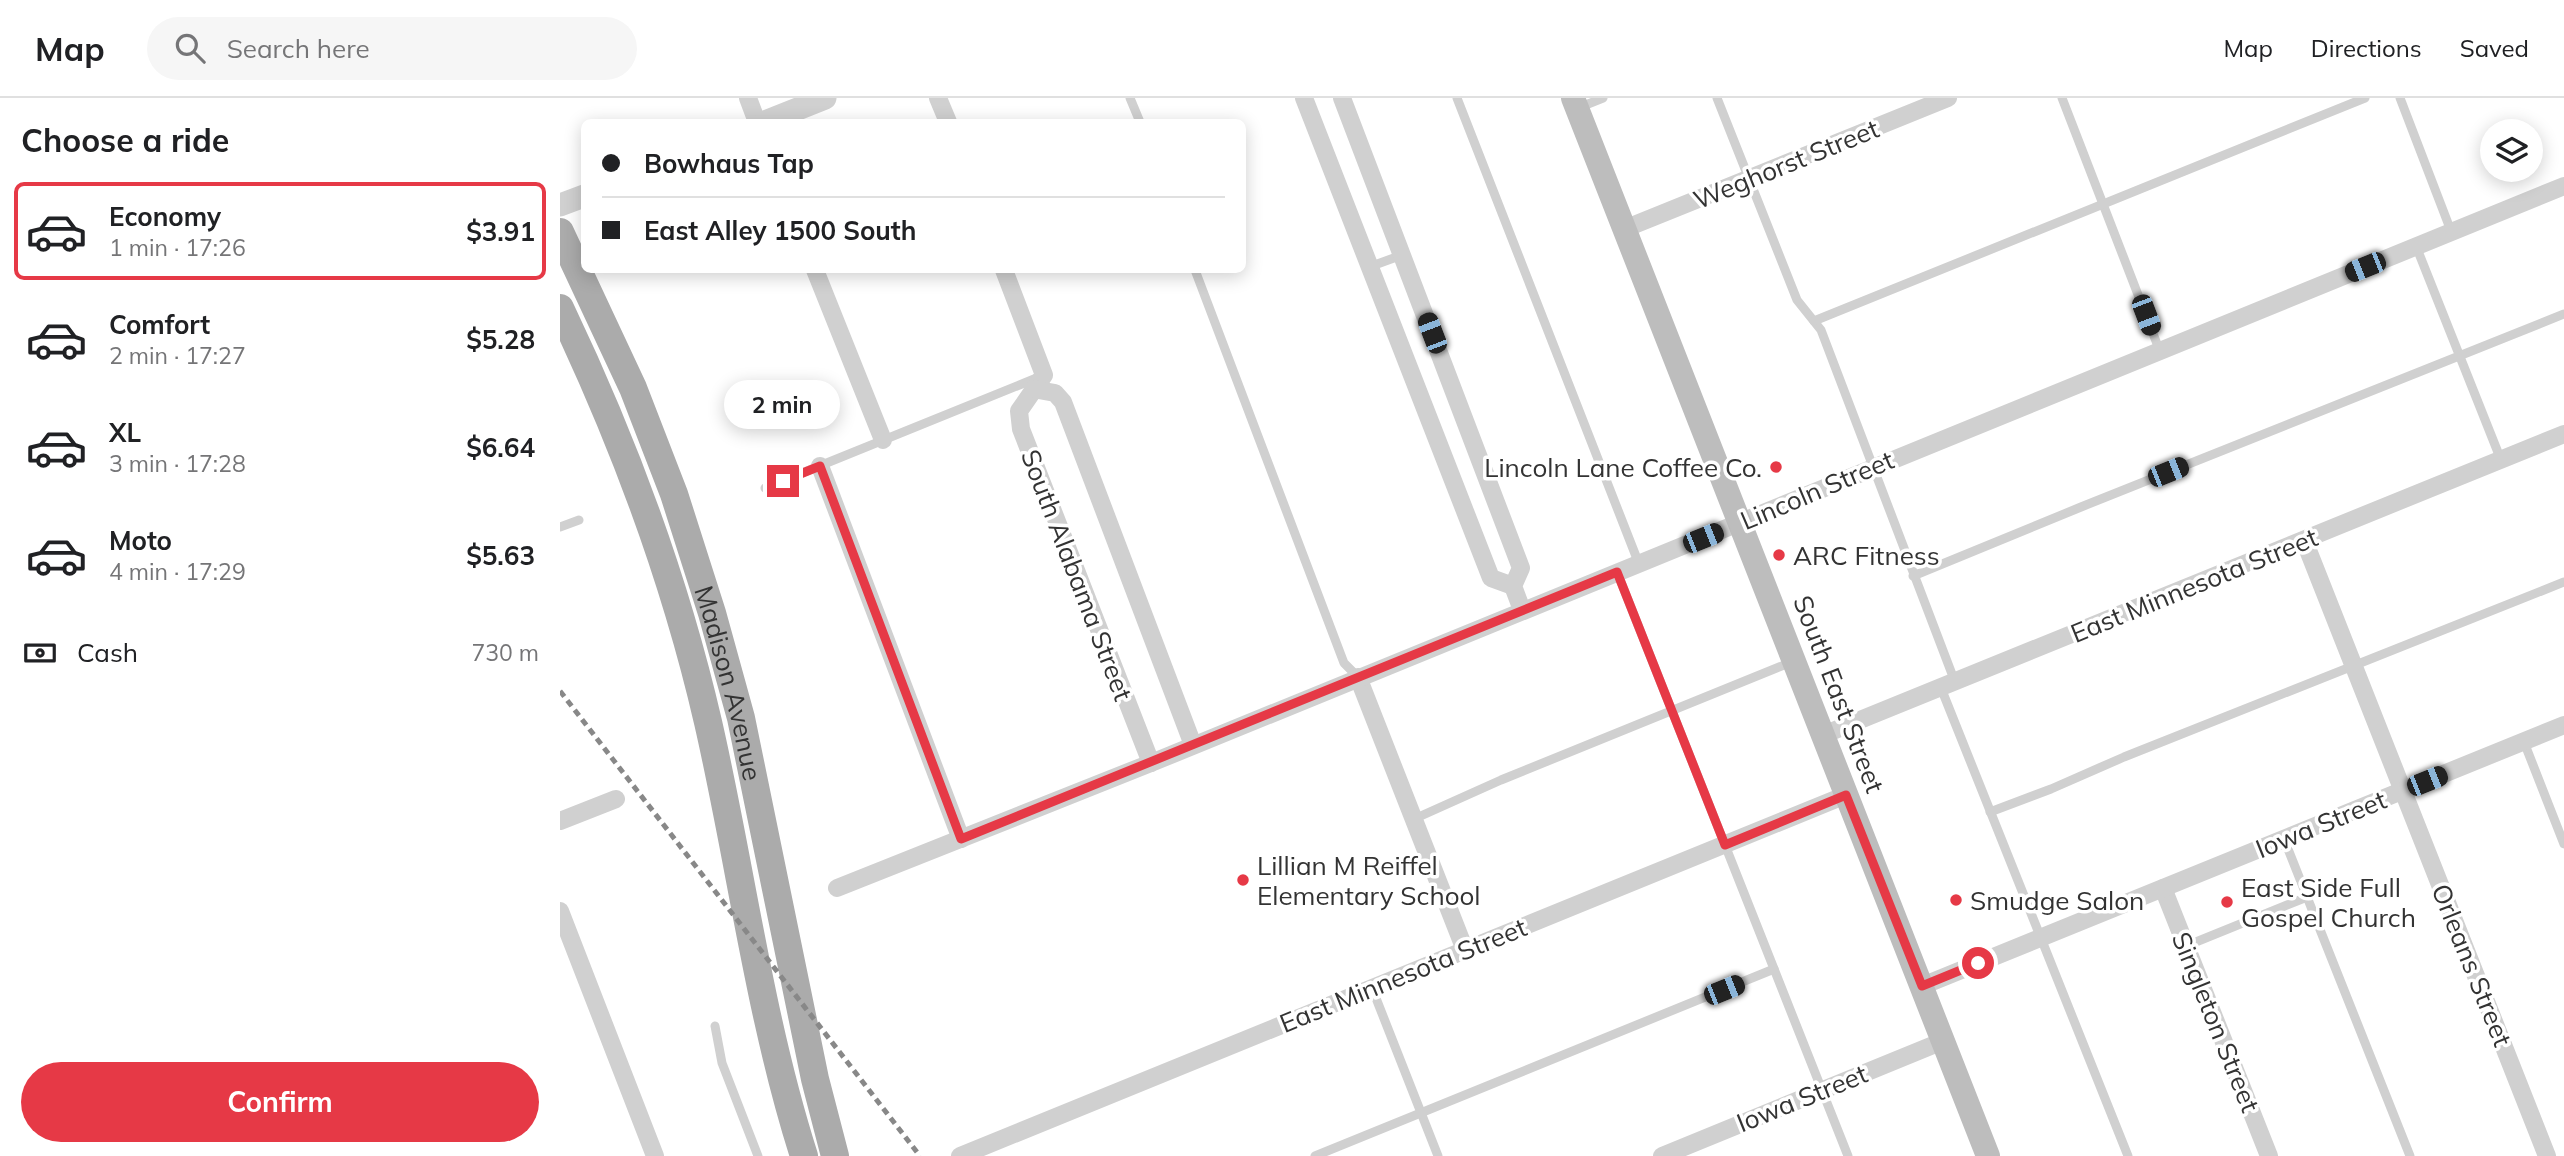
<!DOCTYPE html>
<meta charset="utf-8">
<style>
:root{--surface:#fff;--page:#f6f6f6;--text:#202124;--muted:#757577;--line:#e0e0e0;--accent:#e63946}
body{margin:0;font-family:Mulish,sans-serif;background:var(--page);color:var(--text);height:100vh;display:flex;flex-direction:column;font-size:26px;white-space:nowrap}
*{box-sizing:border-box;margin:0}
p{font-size:23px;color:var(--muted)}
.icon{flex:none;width:38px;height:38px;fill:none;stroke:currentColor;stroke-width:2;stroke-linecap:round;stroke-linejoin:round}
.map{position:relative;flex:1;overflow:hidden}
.details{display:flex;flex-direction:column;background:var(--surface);width:560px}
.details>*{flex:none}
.hud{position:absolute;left:21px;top:21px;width:665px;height:154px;border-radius:10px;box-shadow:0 4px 18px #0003;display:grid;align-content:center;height:154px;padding:0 21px;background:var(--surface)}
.tools{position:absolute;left:1920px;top:21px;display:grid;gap:14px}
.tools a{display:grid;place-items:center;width:63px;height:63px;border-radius:50%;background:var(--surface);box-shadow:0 4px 18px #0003;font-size:35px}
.end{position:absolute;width:32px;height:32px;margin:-16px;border:9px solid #e63946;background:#fff;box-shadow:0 0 0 4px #fff}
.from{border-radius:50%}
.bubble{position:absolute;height:49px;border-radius:24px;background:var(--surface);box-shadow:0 4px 18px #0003;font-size:23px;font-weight:700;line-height:49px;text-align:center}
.car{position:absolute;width:21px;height:42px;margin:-21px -10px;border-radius:9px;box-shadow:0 0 5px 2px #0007;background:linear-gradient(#222 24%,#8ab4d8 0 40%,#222 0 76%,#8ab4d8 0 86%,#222 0)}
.hud b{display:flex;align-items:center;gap:24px;height:66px;font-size:26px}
.hud b+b{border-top:2px solid var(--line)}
.hud i{width:18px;height:18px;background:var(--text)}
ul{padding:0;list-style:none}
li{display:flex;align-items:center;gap:21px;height:98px;margin:0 14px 10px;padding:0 7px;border:4px solid transparent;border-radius:10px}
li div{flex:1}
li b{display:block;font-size:26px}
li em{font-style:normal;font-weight:700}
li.active{border-color:var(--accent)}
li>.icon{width:63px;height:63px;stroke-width:1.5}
h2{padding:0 21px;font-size:32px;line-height:84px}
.pay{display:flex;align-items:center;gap:18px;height:77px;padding:0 21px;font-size:26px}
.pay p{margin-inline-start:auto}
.primary-button{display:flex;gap:14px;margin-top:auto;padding:14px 21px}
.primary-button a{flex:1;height:80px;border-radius:42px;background:var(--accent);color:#fff;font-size:28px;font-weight:700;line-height:80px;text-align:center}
header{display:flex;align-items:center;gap:42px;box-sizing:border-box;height:98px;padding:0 35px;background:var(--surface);border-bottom:2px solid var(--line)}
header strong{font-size:33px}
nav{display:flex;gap:38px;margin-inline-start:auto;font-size:24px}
.search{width:490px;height:63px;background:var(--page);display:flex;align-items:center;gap:18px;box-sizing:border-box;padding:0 24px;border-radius:38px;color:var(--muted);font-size:26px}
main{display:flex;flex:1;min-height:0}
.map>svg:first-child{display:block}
</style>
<header>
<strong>Map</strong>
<div class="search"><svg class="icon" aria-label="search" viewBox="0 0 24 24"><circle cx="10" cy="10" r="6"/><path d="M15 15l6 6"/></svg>Search here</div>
<nav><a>Map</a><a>Directions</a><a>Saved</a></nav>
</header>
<main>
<section class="details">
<h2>Choose a ride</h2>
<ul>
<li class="active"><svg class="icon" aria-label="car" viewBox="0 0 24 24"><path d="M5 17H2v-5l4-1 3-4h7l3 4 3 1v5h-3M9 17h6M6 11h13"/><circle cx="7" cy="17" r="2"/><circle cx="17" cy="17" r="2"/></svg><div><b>Economy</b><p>1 min · 17:26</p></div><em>$3.91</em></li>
<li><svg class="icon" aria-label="car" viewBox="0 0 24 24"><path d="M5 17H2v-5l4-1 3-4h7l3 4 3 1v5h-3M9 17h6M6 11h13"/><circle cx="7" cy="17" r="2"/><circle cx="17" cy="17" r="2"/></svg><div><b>Comfort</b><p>2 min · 17:27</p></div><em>$5.28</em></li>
<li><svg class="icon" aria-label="car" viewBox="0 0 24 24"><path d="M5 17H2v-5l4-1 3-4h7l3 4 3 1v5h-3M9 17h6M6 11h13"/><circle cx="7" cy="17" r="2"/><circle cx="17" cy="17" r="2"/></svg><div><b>XL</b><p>3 min · 17:28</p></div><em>$6.64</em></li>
<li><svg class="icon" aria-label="car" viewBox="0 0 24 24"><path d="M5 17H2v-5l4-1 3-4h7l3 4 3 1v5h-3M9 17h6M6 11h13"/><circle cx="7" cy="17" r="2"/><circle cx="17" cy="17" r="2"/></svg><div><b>Moto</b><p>4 min · 17:29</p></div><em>$5.63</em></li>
</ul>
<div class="pay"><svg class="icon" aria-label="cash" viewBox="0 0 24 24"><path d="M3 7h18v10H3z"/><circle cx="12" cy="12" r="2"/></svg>Cash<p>730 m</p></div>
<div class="primary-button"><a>Confirm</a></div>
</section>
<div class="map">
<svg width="2004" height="1058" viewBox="0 0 2004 1058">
<rect width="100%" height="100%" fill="#fff"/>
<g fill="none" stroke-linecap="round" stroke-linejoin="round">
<g stroke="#d0d0d0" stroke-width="9">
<polyline points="570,0 580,24"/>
<polyline points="897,0 1079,466"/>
<polyline points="1157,0 1237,202 1261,232 1395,584"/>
<polyline points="1502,0 1599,251"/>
<polyline points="1840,0 1891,133"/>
<polyline points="1018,10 1043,0"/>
<polyline points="1856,148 1941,362"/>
<polyline points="809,169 842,157"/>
<polyline points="635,172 784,565 798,579"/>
<polyline points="1254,223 1805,0"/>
<polyline points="205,390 479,279"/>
<polyline points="0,429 19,422"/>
<polyline points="1057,474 1288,1058"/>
<polyline points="1353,478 1521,409 2004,216"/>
<polyline points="1381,590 1568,1058"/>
<polyline points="1964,644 2004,746"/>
<polyline points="1430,714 1491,691 1564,659 2004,484"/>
<polyline points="854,721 941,682 1234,563"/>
<polyline points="1724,741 1850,1058"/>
<polyline points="1626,848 1747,799"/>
<polyline points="812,890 878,1058"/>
<polyline points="155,928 162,965 198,1058"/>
<polyline points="755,1058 1214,871"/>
</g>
<g stroke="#d0d0d0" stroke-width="18">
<polyline points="188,0 197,24"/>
<polyline points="378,0 388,24"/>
<polyline points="744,0 931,480 953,488"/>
<polyline points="782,0 961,470 953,488 962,512"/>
<polyline points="1064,131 1388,0"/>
<polyline points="255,172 323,342"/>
<polyline points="444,172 484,277 459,313 461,331 591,665"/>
<polyline points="473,291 495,295 503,304 633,647"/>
<polyline points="260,368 401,741"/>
<polyline points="1744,442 1987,1058"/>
<polyline points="798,579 905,852"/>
<polyline points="1263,637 2004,336"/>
<polyline points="0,723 56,701"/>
<polyline points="277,790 591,665 2004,88"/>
<polyline points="1603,790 1709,1058"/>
<polyline points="0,813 95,1058"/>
<polyline points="1362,888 2004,627"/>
<polyline points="400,1058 1286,697"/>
<polyline points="1102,1058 1383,943"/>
</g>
<g stroke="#d0d0d0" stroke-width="23">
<polyline points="205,24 265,0"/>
<polyline points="0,107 24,98"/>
</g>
<polyline stroke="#bdbdbd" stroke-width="24" points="1013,0 1428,1058"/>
<g stroke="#ababab" stroke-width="28">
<path id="s1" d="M0,134l73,156 41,106 38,119 29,105 74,361 20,77"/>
<path d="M0,210c63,132 115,271 148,414 33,144 51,293 96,434"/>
</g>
<polyline stroke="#888" stroke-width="5" stroke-dasharray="7 5" stroke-linecap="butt" points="0,593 360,1058"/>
</g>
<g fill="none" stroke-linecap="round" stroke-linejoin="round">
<polyline stroke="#e63946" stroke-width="9" points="223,383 260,368 401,741 1057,474 1165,747 1286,697 1362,888 1418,865"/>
</g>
<g fill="#e63946" stroke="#fff" stroke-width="2.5">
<circle cx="1216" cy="369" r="7"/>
<circle cx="1219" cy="457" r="7"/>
<circle cx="683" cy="782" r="7"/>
<circle cx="1396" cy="802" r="7"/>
<circle cx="1667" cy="804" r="7"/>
</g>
<g text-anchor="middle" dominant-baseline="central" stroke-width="7" stroke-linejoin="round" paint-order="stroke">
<g font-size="26" fill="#333" stroke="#fff">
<text transform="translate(1226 66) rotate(-22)">Weghorst Street</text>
<text transform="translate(1257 392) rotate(-23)">Lincoln Street</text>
<text transform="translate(517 477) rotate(69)">South Alabama Street</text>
<text transform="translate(1634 487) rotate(-22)">East Minnesota Street</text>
<text stroke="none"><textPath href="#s1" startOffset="483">Madison Avenue</textPath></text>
<text transform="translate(1279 596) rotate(69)">South East Street</text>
<text transform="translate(1761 726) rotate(-22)">Iowa Street</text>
<text transform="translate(1912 867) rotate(68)">Orleans Street</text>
<text transform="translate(843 877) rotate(-22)">East Minnesota Street</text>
<text transform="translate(1656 924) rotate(68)">Singleton Street</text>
<text transform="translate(1242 1000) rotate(-22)">Iowa Street</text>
</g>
<g font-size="26" fill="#333" stroke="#fff" text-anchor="start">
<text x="1202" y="369" text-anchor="end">Lincoln Lane Coffee Co.</text>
<text x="1233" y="457">ARC Fitness</text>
<text x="697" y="767">Lillian M Reiffel<tspan x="697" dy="30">Elementary School</tspan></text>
<text x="1681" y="789">East Side Full<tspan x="1681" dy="30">Gospel Church</tspan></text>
<text x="1410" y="802">Smudge Salon</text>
</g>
</g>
</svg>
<div class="tools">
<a><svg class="icon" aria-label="layers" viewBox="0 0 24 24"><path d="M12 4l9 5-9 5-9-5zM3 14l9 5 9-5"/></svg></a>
</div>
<i class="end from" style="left:1418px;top:865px"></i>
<i class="end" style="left:223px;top:383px"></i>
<div class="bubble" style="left:164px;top:282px;width:116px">2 min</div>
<i class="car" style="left:1805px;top:169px;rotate:248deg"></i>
<i class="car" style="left:1586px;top:217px;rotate:159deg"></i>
<i class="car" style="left:872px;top:235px;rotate:339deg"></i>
<i class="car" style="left:1608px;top:374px;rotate:68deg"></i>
<i class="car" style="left:1143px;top:440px;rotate:68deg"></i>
<i class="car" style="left:1867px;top:683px;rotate:68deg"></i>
<i class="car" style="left:1164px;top:892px;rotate:68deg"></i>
<div class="hud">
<b><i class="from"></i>Bowhaus Tap</b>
<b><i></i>East Alley 1500 South</b>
</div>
</div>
</main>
